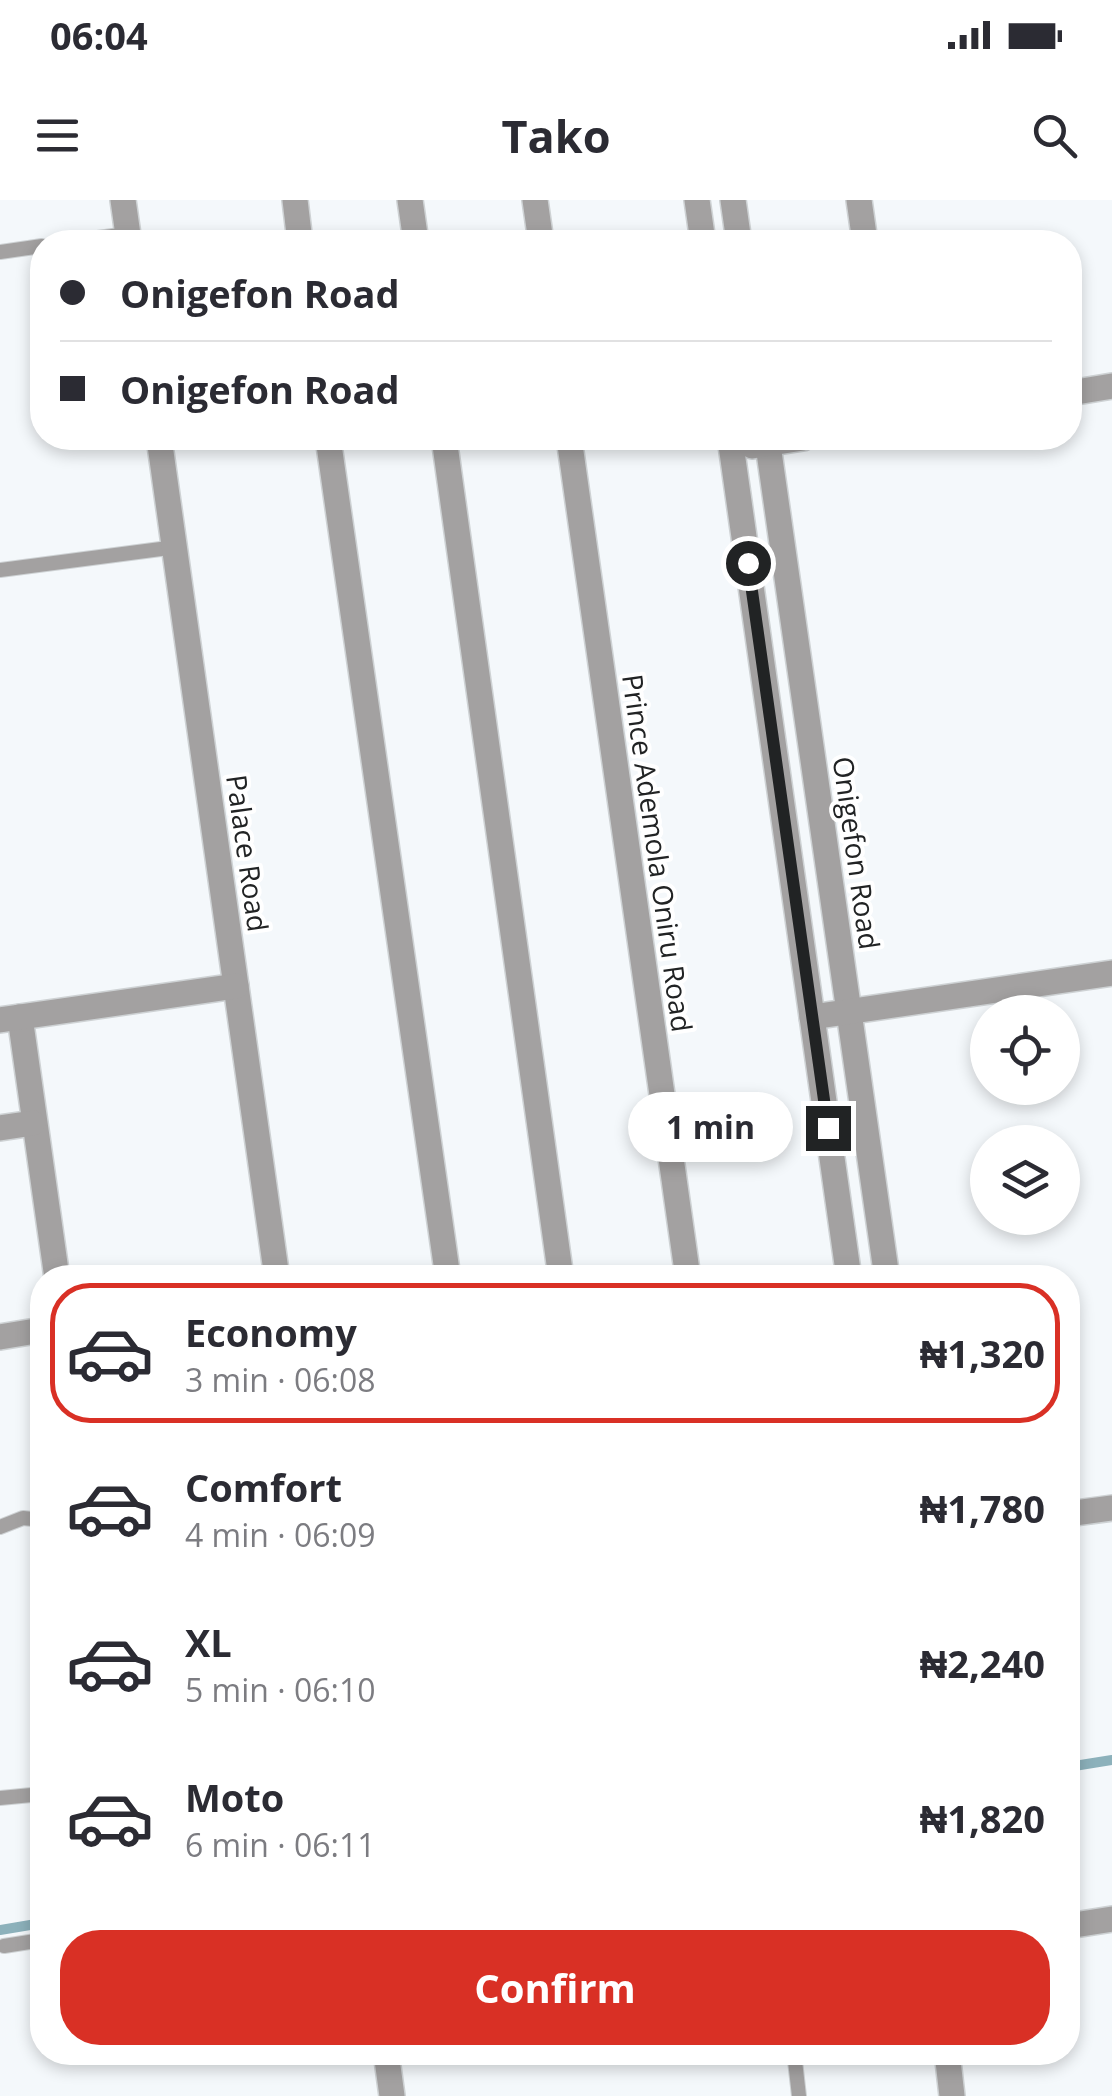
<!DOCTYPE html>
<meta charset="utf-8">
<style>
:root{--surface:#fff;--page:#f2f2f3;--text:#2b2b33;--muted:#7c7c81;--line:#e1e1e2;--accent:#d93025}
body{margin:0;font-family:"Open Sans",sans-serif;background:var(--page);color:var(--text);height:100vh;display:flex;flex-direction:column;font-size:38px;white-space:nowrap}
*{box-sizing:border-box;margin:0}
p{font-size:32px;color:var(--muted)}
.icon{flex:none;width:55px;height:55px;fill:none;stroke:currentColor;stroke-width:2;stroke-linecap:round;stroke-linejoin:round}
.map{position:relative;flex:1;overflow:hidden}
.details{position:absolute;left:30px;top:1065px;width:1050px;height:800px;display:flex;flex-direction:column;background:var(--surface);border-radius:40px;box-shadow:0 5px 15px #0003}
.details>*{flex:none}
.top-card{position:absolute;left:30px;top:30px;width:1052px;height:220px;border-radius:40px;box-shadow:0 5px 15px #0003;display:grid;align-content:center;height:220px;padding:0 30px;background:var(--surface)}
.buttons{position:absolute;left:970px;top:795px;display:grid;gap:20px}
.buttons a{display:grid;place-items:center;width:110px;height:110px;border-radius:50%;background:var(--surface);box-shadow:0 5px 15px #0003;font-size:50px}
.end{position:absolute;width:45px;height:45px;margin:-22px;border:12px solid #212324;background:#fff;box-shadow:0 0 0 5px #fff}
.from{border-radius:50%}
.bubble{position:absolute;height:70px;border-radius:35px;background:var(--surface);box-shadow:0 5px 15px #0003;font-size:32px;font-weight:700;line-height:70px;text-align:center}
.top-card b{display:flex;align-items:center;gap:35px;height:95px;font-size:38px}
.top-card b+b{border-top:2px solid var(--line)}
.top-card i{width:25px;height:25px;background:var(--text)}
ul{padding:18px 0 0;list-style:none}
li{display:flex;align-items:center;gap:30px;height:140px;margin:0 20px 15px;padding:0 10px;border:5px solid transparent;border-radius:40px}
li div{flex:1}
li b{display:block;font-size:38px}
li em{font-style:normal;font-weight:700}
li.on{border-color:var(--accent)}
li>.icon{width:90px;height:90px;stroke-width:1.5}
.button{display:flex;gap:20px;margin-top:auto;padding:20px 30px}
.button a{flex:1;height:115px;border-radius:40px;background:var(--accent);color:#fff;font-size:40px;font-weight:700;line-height:115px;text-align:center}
.status{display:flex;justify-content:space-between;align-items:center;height:70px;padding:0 50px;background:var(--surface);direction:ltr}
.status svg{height:28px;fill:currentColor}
header{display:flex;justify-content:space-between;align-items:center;height:130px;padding:0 30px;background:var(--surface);font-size:45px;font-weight:700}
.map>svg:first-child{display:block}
</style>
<div class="status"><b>06:04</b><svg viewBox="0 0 49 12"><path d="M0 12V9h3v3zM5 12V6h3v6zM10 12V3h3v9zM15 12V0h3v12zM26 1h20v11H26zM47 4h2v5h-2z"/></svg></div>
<header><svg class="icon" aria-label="menu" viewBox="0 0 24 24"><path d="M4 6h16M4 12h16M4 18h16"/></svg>Tako<svg class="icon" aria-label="search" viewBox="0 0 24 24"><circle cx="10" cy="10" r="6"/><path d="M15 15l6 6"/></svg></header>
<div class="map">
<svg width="1112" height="1896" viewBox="0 0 1112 1896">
<rect width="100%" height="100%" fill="#f4f8fb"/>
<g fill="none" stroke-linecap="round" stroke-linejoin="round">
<g stroke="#8cb1bb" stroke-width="10">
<polyline points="1068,1567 1112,1560"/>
<polyline points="0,1730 42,1723"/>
</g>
<g stroke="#ced2d4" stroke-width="16">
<g id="service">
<polyline points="67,42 128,34"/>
<polyline points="0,52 42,46"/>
<polyline points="0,370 176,347"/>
<polyline points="0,1327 23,1318 42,1320"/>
<polyline points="0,1598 42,1594"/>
<polyline points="4,1746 42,1740"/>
<polyline points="794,1852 799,1896"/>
</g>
</g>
<g stroke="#ced2d4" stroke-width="28">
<g id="minor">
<polyline points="123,0 129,42"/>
<polyline points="295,0 300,42"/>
<polyline points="410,0 416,42"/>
<polyline points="535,0 541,42"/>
<polyline points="697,0 703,42"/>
<polyline points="733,0 739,42"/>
<polyline points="859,0 865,42"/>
<polyline points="1070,193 1112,186"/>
<polyline points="159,238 277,1078"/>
<polyline points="328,238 448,1078"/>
<polyline points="444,238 561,1078"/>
<polyline points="569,238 688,1078"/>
<polyline points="730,238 849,1078"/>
<polyline points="767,238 887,1078"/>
<polyline points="752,246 803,238"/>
<polyline points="20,817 57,1078"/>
<polyline points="812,817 1112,773"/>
<polyline points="0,820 236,786"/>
<polyline points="0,928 33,923"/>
<polyline points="0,1137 42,1130"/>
<polyline points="1068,1314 1112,1308"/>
<polyline points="1068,1726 1112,1719"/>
<polyline points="386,1852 392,1896"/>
<polyline points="947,1852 952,1896"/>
</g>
</g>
<use href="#service" stroke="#a3a1a1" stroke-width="14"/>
<use href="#minor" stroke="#a3a1a1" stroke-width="25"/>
</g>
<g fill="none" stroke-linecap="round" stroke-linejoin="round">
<polyline stroke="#212324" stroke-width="12" points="748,363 828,928"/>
</g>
<g text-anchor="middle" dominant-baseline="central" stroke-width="8" stroke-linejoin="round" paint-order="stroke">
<g font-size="28" fill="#212324" stroke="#fff">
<text transform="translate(248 653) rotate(82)">Palace Road</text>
<text transform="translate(658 653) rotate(82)">Prince Ademola Oniru Road</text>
<text transform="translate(857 653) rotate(82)">Onigefon Road</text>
</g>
</g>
</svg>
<div class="buttons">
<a><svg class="icon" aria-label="locate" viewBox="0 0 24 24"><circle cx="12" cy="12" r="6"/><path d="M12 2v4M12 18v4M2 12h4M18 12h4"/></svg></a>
<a><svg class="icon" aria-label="layers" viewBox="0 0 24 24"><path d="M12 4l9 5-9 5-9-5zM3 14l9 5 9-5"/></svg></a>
</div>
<i class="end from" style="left:748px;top:363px"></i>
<i class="end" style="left:828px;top:928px"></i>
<div class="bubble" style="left:628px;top:892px;width:165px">1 min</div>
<div class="top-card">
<b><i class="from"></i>Onigefon Road</b>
<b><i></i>Onigefon Road</b>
</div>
<section class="details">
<ul>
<li class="on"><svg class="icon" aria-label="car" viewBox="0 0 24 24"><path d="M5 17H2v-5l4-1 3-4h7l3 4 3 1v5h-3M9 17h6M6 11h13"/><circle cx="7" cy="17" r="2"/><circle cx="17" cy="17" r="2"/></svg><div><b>Economy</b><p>3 min · 06:08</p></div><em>₦1,320</em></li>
<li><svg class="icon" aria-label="car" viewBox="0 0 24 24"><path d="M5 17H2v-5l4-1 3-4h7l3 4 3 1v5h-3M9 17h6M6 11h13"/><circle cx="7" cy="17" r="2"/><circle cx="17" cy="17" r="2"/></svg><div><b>Comfort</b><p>4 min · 06:09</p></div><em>₦1,780</em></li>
<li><svg class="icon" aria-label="car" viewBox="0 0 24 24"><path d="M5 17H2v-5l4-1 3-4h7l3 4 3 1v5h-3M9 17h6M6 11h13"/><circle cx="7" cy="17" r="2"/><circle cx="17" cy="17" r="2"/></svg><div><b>XL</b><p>5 min · 06:10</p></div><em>₦2,240</em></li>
<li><svg class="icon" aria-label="car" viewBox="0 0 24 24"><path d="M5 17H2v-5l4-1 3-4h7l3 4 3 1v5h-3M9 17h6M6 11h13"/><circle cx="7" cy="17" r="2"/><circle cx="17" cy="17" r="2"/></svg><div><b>Moto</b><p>6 min · 06:11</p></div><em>₦1,820</em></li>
</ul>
<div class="button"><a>Confirm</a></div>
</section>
</div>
